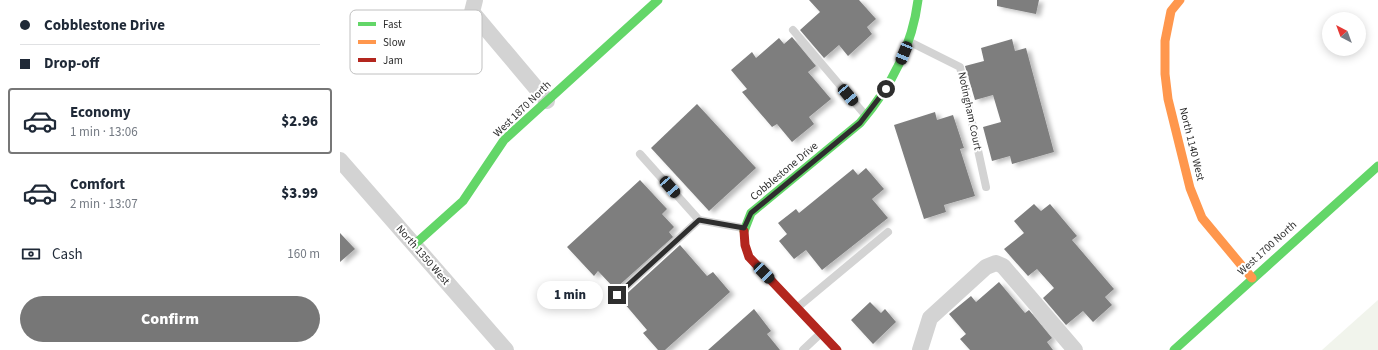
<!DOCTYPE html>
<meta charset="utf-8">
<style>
:root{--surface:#fff;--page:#f2f2f3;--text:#1f2937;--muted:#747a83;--line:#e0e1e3;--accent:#777}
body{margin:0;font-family:"Source Sans 3",sans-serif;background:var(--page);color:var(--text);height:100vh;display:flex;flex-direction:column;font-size:15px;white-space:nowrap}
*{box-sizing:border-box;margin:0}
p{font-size:13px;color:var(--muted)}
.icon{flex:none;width:22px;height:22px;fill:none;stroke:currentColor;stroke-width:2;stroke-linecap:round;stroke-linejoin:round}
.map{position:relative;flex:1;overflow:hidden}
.drawer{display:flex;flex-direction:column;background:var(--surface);width:340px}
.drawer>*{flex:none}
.top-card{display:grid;align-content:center;height:88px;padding:0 20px;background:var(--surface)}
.needle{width:26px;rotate:319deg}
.buttons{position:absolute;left:982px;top:12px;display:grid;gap:8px}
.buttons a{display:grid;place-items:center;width:44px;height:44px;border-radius:50%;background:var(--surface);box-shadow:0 2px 10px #0003;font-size:20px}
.end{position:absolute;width:18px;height:18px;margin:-9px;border:5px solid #2e2e2e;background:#fff;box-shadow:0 0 0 2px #fff}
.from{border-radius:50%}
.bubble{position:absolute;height:28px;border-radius:14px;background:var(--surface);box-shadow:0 2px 10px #0003;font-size:13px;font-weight:800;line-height:28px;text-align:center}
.car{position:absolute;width:12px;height:24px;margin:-12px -6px;border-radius:5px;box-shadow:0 0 3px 1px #0007;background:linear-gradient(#222 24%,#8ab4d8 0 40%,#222 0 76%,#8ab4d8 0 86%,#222 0)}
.top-card b{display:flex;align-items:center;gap:14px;height:38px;font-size:15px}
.top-card b+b{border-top:1px solid var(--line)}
.top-card i{width:10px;height:10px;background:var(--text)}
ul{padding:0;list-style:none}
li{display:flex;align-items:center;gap:12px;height:66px;margin:0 8px 6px;padding:0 12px;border:2px solid transparent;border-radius:4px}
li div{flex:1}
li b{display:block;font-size:15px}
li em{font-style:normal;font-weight:800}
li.active{border-color:var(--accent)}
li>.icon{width:36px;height:36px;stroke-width:1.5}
.pay{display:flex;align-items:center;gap:10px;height:44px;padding:0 20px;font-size:15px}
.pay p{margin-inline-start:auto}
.action{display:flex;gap:8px;margin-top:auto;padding:8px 20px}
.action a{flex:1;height:46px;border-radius:24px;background:var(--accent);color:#fff;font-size:16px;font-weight:800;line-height:46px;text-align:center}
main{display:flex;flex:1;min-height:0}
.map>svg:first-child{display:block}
</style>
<main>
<section class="drawer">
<div class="top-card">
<b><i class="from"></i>Cobblestone Drive</b>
<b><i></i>Drop-off</b>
</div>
<ul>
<li class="active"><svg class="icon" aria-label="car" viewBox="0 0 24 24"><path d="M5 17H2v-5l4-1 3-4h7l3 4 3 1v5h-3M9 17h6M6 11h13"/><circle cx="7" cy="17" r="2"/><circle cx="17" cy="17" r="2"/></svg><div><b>Economy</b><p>1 min · 13:06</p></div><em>$2.96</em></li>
<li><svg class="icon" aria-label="car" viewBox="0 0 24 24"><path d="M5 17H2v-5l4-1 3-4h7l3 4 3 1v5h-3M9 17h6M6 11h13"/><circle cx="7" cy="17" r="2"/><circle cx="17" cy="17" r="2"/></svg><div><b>Comfort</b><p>2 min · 13:07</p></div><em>$3.99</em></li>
</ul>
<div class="pay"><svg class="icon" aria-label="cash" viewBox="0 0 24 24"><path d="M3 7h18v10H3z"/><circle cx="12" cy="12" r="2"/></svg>Cash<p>160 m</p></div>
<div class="action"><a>Confirm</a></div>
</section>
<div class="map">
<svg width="1038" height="350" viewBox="0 0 1038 350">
<defs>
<filter id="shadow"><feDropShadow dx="4.5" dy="2.5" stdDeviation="2" flood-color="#0004"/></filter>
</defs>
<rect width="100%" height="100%" fill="#fff"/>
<polygon fill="#f1f4ec" points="1038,300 1038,350 982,350"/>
<g fill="#7e7e7e" filter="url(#shadow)">
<polygon points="469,0 519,0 536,19 527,27 532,34 508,56 499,45 484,58 460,30 480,12"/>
<polygon points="657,0 699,0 696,14 657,6"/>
<polygon points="452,37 476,66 468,72 491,99 469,117 474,124 452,142 437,124 432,127 402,92 407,89 391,70 412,52 416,58 439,38 444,44"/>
<polygon points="672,39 675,51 686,48 714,152 672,164 670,156 652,161 643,127 661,122 653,95 635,100 625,66 644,61 641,48"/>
<polygon points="357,104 416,168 369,211 311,148"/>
<polygon points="595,112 597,120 613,115 624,148 620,149 635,196 604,205 606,212 584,219 554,125"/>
<polygon points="526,168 544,189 532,199 548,218 482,270 466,250 454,259 439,241 447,234 438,223 456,209 459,213 513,169 518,175"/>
<polygon points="300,180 327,209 322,214 334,227 329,232 333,237 275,289 258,271 254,276 227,247"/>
<polygon points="694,204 701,211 710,204 737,236 732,240 774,289 765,297 772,305 753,322 743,311 726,325 703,298 714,288 697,269 688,276 664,249 684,233 674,221"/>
<polygon points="0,233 15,249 0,262"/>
<polygon points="340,245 367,276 373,272 390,292 325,350 318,350 303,333 307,330 284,303 286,301 282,298"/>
<polygon points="659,282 685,313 689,310 712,338 707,342 713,350 630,350 620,339 626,334 609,314 631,296 636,302"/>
<polygon points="530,302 541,313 545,309 556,322 533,344 511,320"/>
<polygon points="414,309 431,331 427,334 440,350 368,350"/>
</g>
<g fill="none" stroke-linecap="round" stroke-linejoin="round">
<g stroke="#d3d3d3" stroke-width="8">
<polyline points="453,30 526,116"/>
<polyline points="570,42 620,67 646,187"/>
<polyline points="300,154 359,220"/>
<polyline points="277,295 359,220 403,228"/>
<polyline points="458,307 548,232"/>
<polyline points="463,350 480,334"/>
</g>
<g stroke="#d3d3d3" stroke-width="16">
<polyline points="135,0 132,12 207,101"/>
<polyline points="0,160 166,350"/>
<polyline points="580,350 590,318 646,267 656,263 663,266 735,350"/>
</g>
<g stroke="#63d668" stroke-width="9">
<path d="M404,231l7,-18 109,-90c31,-36 52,-75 58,-123"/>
<polyline points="74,245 123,201 164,140 318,0"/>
<polyline points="834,350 1038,166"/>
</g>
<polyline stroke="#ff974d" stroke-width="9" points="840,0 831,11 825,41 825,74 828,99 850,188 862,218 912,278"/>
<polyline stroke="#b3261e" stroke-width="9" points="404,231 405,245 409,257 497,350"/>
</g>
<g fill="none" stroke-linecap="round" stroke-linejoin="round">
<polyline stroke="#2e2e2e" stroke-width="5" points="277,295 359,220 404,228 411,213 520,123 546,89"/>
</g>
<g text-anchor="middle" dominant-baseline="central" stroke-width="4" stroke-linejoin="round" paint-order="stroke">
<g font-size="11" fill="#2e2e2e" stroke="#fff">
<text transform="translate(182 109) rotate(-44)">West 1870 North</text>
<text transform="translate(630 111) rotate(78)">Notingham Court</text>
<text transform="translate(852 144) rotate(76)">North 1140 West</text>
<text transform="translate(444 171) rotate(-40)">Cobblestone Drive</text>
<text transform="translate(927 248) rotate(-42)">West 1700 North</text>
<text transform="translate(83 255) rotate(49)">North 1350 West</text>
</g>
</g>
<rect x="10" y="10" width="132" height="64" rx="6" fill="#fff" stroke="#c0c0c0" stroke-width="1"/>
<rect x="18" y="22" width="18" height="4" fill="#63d668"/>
<rect x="18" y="40" width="18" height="4" fill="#ff974d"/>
<rect x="18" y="58" width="18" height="4" fill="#b3261e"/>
<g font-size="11" fill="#2e2e2e">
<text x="43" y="28">Fast</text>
<text x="43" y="46">Slow</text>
<text x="43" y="64">Jam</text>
</g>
</svg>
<div class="buttons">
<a><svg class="needle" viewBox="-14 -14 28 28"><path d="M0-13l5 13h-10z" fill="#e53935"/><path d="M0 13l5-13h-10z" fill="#747a83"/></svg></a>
</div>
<i class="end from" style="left:546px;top:89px"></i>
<i class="end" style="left:277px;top:295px"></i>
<div class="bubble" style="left:197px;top:281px;width:66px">1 min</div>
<i class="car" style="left:564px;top:53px;rotate:202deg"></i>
<i class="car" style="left:508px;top:95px;rotate:140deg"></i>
<i class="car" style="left:330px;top:187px;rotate:139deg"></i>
<i class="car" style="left:424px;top:273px;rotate:136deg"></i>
</div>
</main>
